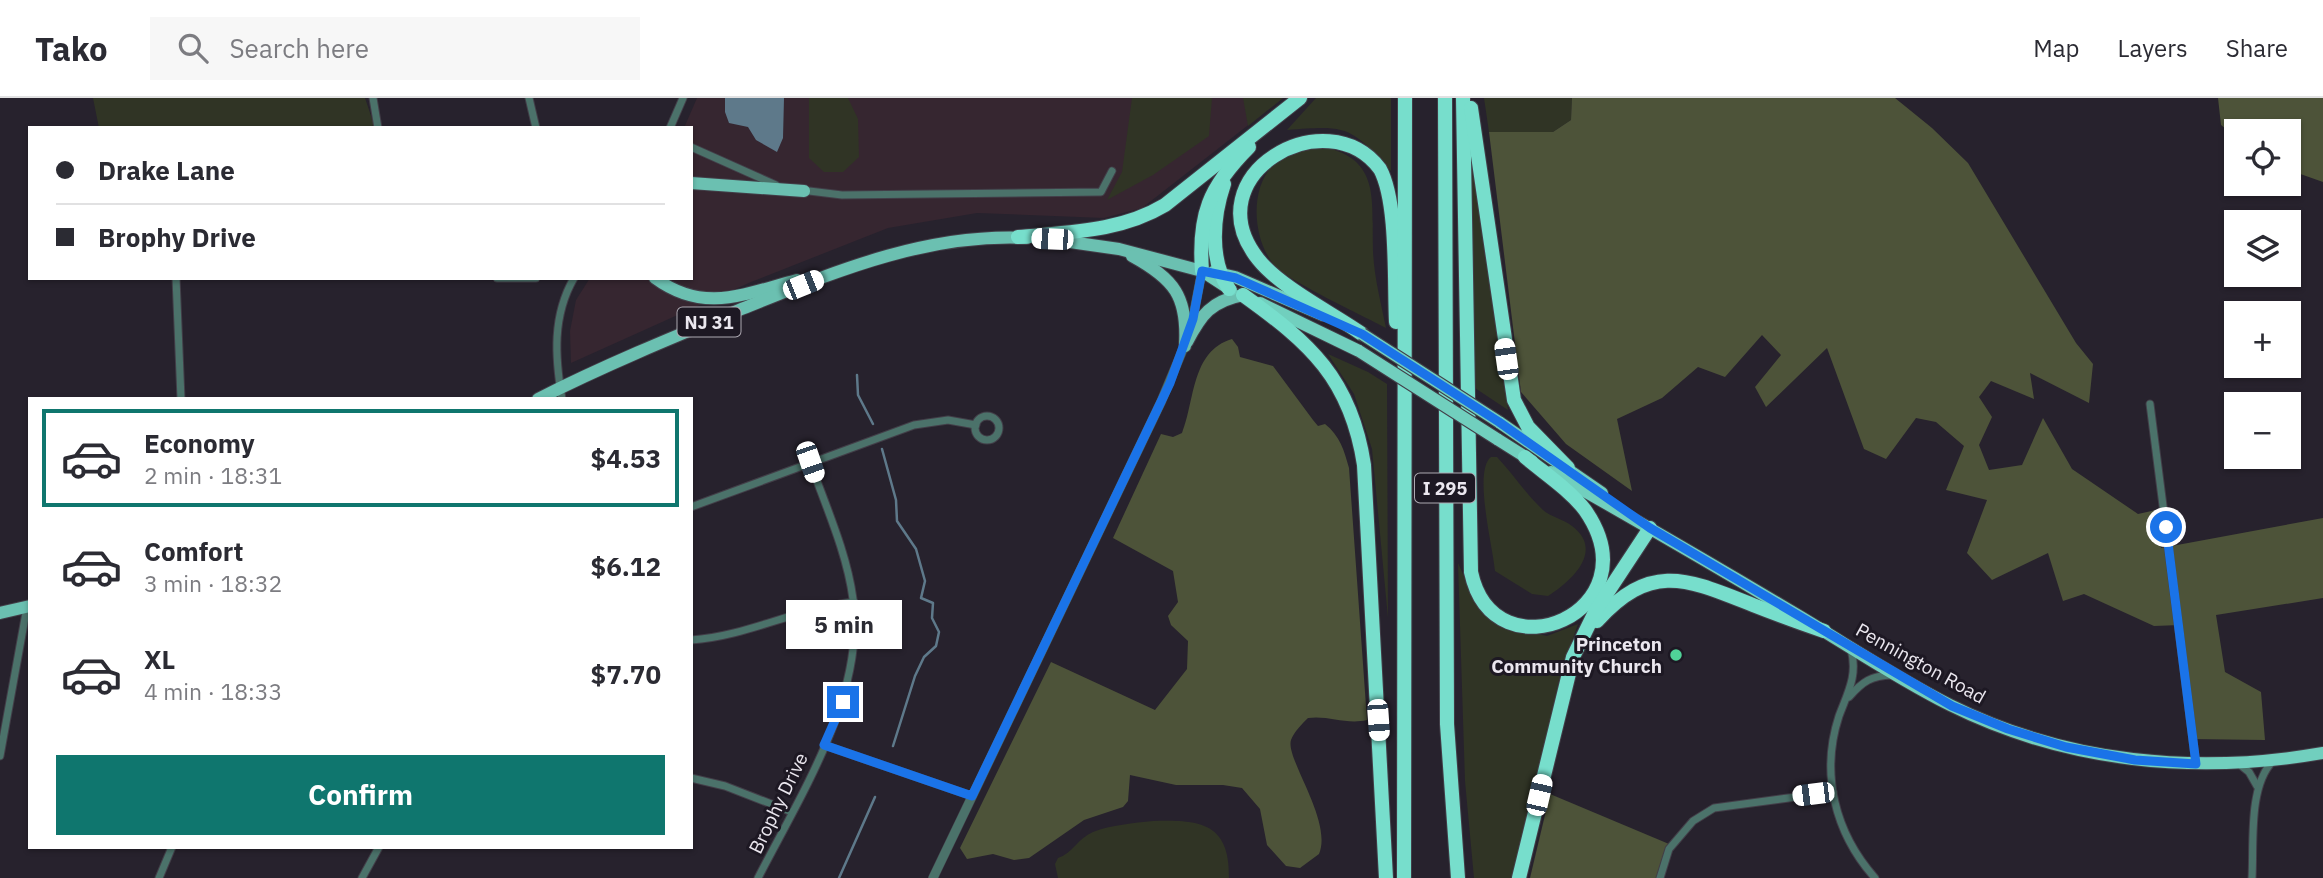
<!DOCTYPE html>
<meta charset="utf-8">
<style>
:root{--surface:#fff;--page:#f7f7f7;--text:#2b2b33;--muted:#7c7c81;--line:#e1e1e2;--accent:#0f766e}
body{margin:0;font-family:"IBM Plex Sans",sans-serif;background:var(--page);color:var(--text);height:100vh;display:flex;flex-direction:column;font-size:26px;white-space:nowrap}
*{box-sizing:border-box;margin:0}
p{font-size:23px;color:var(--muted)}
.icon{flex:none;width:38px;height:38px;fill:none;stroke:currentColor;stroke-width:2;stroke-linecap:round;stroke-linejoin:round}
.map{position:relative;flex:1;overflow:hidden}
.side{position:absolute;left:28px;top:299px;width:665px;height:452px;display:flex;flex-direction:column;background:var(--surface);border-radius:0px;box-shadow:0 2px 5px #0004}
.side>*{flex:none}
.top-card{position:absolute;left:28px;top:28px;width:665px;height:154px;border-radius:0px;box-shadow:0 2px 5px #0004;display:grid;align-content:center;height:154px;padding:0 28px;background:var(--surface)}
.tools{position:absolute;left:2224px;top:21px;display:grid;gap:14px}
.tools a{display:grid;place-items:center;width:77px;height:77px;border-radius:0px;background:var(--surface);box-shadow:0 2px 5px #0004;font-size:35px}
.end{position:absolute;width:32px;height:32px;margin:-16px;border:9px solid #1a73e8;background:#fff;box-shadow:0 0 0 4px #fff}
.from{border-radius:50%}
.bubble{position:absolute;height:49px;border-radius:0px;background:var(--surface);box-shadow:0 2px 5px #0004;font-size:23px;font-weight:700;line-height:49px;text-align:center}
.car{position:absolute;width:21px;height:42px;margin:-21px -10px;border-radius:9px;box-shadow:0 0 5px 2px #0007;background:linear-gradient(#fff 24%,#345 0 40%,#fff 0 76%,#345 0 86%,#fff 0)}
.top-card b{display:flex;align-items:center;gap:24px;height:66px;font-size:26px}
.top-card b+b{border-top:2px solid var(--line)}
.top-card i{width:18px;height:18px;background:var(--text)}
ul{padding:12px 0 0;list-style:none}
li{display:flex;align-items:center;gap:21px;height:98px;margin:0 14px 10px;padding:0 14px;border:4px solid transparent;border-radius:0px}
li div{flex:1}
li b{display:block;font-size:26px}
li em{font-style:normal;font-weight:700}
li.active{border-color:var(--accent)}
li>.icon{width:63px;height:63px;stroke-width:1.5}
.cta{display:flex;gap:14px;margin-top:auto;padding:14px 28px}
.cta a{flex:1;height:80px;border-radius:0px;background:var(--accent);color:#fff;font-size:28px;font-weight:700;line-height:80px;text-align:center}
header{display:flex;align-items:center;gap:42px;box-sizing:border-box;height:98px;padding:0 35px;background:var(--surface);border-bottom:2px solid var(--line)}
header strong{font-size:33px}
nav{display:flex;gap:38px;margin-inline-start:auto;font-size:24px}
.search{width:490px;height:63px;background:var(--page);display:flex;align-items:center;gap:18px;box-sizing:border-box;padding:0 24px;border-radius:0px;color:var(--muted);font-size:26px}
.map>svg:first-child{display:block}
</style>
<header>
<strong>Tako</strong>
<div class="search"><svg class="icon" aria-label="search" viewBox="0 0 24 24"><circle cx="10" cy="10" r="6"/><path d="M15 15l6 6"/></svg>Search here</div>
<nav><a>Map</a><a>Layers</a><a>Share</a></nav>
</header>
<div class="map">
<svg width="2323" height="780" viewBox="0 0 2323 780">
<rect width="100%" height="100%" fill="#27222d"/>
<polygon fill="#362630" points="697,0 1283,0 1142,110 1104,120 977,115 888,130 751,184 571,265 570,233 576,202 590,180 691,180 691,30 684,30"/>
<g fill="#303425">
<polygon points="93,0 365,0 375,30 99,30"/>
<polygon points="809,0 848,0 858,21 859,59 843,74 824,74 809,60"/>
<polygon points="1132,0 1212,0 1209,38 1153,77 1107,102 1122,74"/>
<polygon points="1243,0 1283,0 1248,28"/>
<path d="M1316,0h75v73c-41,-45 -43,-46 -104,-41z"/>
<polygon points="1484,0 1572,0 1571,22 1553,34 1489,34"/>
<path d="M1317,48c66,10 54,55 56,105 1,26 8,52 13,77 -22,-12 -100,-48 -112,-63 -24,-29 -26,-91 12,-109 9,-5 21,-6 31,-10z"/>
<polygon points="1470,53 1508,312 1475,290"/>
<polygon points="1328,256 1368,274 1387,286 1388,520 1372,351 1354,296"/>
<path d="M1491,359h6c16,17 29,37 46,53 8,7 20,9 29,16 33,25 -1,55 -24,70l-16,-2 -37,-23c-2,-24 -22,-100 -4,-114z"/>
<polygon points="1458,465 1467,485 1497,527 1547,538 1578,526 1560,578 1514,780 1474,780 1465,683"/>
<path d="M1153,723c46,-1 77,1 76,57h-171l-3,-14 3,-6c15,-5 20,-20 35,-26 18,-7 41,-9 60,-11z"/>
</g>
<g fill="#4d5339">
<polygon points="1572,0 1895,0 1932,30 1968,65 2076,245 2093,266 2089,305 2030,275 2034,301 1991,283 1979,299 1992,319 1979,347 1989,372 2022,367 2043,320 2072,371 2138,416 2156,412 2161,450 2323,420 2323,500 2216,517 2225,574 2261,594 2265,642 2191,641 2180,527 2154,528 2084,496 2063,503 2048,455 1992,482 1967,455 1987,402 1946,392 1964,348 1936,324 1916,320 1886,361 1864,351 1827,250 1766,309 1755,289 1781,257 1762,237 1725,279 1698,269 1662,300 1617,321 1632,393 1566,346 1521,294 1489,34 1553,34 1571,22"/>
<polygon points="2218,0 2323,0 2323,84 2289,72 2289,33 2236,33 2236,39 2221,27"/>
<path d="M1232,241l6,8 2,10 33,9 40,54 5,6 7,-2c15,12 19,26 24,44l18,252c-21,5 -39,-5 -59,-2 -6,6 -14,14 -17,22 -6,18 42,81 28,114l-19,14 -14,-2 -19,-21 -7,-36 -18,-21 -19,-3h-47l-46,-10 -2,26 -5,6 -39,13 -55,38 -15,2 -21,-6 -26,5 -7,-11 91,-186 104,48 32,-41 1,-28 -17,-16 -3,-9 10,-14 -5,-31 -60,-33 48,-104 12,3 9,-4c13,-32 9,-82 50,-94z"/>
<polygon points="1550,696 1669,746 1657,780 1530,780"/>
</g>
<polygon fill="#5e798a" points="725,0 784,0 783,40 777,54 756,42 748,29 729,25 725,14"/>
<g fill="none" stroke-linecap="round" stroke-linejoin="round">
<g stroke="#5e798a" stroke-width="2.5">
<polyline points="857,277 858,297 873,326"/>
<polyline points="882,351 896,402 897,423 916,451 925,483 921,500 933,505 932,520 939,534 936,548 924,559 915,578 893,648"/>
<polyline points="839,780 875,699"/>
</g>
<g stroke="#423e48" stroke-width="9">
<g id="minor">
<polyline points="373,0 378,30"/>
<polyline points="529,0 536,30"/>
<polyline points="670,30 683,0"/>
<polyline points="691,49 776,87"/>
<polyline points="801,92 842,97 1101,94 1112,73"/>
<polyline points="176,180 181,301"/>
<polyline points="497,180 536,180"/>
<path d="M562,301c-7,-42 -10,-83 12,-121"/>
<polyline points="2150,306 2196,666"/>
<circle cx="987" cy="330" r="12"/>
<polyline points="691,409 914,327 948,322 976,327"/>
<path d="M691,542c57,-4 106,-32 163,-38"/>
<path d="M1851,551c7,26 -3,43 -12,67 -19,58 -4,117 36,162"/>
<path d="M1849,599c14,-16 22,-21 43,-22"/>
<polyline points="824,647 972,698"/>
<polyline points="0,658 27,509"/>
<polyline points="2238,665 2249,674 2257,688"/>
<polyline points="691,680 725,688 792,714"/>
<polyline points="159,780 172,749"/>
<polyline points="362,780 379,749"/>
<path d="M758,780c42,-82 108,-184 95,-279 -6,-46 -27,-92 -43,-137"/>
<polyline points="1660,780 1669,751 1693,723 1714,710 1833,694"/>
<path d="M2252,780c2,-34 -4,-92 21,-117"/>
</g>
</g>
<g stroke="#423e48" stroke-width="10">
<g id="tertiary">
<polyline points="1191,230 1202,173"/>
<polyline points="933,780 1161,304 1186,244"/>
</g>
</g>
<g stroke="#423e48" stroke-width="14">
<g id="primary">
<polyline points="691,85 804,93"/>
<polyline points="1049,141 1119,151 1202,173"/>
<path d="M1132,158c42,23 56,40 53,90"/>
<path d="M655,180c49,36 89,16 142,2"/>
<path d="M1187,244c14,-27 24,-41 56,-47"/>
<path d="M538,301c65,-33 133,-61 201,-89 93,-37 185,-77 288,-72"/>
<polyline points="0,515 30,508"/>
</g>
</g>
<g stroke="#423e48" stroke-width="14">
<g id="trunk">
<polyline points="1202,173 1231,192"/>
<polyline points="1213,174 1235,179 1323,217"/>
<polyline points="1260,205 1359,253"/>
<polyline points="1499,324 1602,395"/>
<polyline points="1497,341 1532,363"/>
<path d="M1551,374c83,47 166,95 248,144 50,30 99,63 151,89 117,58 246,70 373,48"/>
</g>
</g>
<g stroke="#423e48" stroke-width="16">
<g id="motorway">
<polyline points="1445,0 1447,626 1458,780"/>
<path d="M1463,0l8,474c23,108 185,40 114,-62 -15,-20 -41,-37 -60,-53"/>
<polyline points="1471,10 1514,302 1528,329 1568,370"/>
<path d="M1224,86c-11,32 -15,76 5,105"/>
<path d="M1018,139c50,-5 102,-5 147,-32l135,-107"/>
<path d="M1202,173c-4,-56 7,-84 47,-124"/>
<path d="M1243,197c67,48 108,84 121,170l22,413"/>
<path d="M1362,236c-30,-21 -82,-47 -104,-75 -66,-84 69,-161 122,-90 18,33 14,113 16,153"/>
<path d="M1597,523c55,-60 90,-42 156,-16 23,9 47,18 71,26"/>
<polyline points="1404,780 1405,0"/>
<polyline points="1519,780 1573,559 1596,512 1650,430"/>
</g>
</g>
<use href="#minor" stroke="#4b726a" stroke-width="7"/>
<use href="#tertiary" stroke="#4b726a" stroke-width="9"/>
<use href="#primary" stroke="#6bc0b1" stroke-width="12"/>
<use href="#trunk" stroke="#71cfbe" stroke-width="12"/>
<use href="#motorway" stroke="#77decc" stroke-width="14"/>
<g stroke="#423e48" stroke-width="14" stroke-linecap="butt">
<g id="trunk-bridge">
<polyline points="1362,236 1499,324"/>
<polyline points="1359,253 1497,341"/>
</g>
</g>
<use href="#trunk-bridge" stroke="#71cfbe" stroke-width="12"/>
</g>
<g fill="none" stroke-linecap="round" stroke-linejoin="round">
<polyline stroke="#1a73e8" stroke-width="9" points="843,604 824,647 972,698 1170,285 1193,221 1202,173 1236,180 1362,236 1499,324 1650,430 1952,608 2008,631 2066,649 2135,662 2196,666 2166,429"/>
</g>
<circle fill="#50d398" stroke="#1d1823" stroke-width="2.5" cx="1676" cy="557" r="7"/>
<g text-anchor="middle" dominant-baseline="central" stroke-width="6" stroke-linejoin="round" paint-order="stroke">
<g fill="#1d1823" stroke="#ada9b2" stroke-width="2">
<rect x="677.5" y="209.5" width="63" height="29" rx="5"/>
<rect x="1415" y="375.5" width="60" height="29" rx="5"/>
</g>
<g font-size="18" font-weight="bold" fill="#ebe7ef">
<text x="709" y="224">NJ 31</text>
<text x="1445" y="390">I 295</text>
</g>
<g font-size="19" font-weight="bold" fill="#ebe7ef" stroke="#1d1823" text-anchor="end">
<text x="1662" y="546">Princeton<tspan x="1662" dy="22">Community Church</tspan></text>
</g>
<g font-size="19" fill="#ebe7ef" stroke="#1d1823">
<text transform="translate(1921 565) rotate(29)">Pennington Road</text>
<text transform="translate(778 705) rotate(-64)">Brophy Drive</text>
</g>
</g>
</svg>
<div class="tools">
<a><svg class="icon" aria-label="locate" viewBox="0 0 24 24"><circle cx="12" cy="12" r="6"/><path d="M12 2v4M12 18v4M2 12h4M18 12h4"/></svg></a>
<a><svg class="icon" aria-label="layers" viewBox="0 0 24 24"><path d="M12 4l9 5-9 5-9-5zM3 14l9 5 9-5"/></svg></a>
<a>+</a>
<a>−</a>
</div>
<i class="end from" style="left:2166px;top:429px"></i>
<i class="end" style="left:843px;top:604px"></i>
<div class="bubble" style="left:786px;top:502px;width:116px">5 min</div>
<i class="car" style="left:1052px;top:141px;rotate:272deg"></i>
<i class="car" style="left:803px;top:187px;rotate:68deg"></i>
<i class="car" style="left:1506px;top:261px;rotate:352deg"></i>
<i class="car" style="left:810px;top:364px;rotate:161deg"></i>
<i class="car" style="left:1378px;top:622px;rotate:176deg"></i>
<i class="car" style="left:1813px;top:696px;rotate:263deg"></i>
<i class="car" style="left:1539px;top:697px;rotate:13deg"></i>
<div class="top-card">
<b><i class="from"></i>Drake Lane</b>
<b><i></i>Brophy Drive</b>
</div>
<section class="side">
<ul>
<li class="active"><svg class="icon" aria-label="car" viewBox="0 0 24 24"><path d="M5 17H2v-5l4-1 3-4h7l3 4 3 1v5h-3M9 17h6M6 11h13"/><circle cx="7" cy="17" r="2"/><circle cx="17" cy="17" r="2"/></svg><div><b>Economy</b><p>2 min · 18:31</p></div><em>$4.53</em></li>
<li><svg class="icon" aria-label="car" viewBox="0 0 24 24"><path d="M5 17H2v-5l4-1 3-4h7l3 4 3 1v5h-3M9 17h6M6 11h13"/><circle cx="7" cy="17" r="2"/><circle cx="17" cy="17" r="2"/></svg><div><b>Comfort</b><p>3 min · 18:32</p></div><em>$6.12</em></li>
<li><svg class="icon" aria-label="car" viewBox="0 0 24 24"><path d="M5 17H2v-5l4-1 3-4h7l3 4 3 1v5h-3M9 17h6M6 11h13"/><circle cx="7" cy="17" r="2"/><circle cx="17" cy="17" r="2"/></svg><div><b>XL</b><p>4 min · 18:33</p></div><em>$7.70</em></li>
</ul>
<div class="cta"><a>Confirm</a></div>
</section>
</div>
